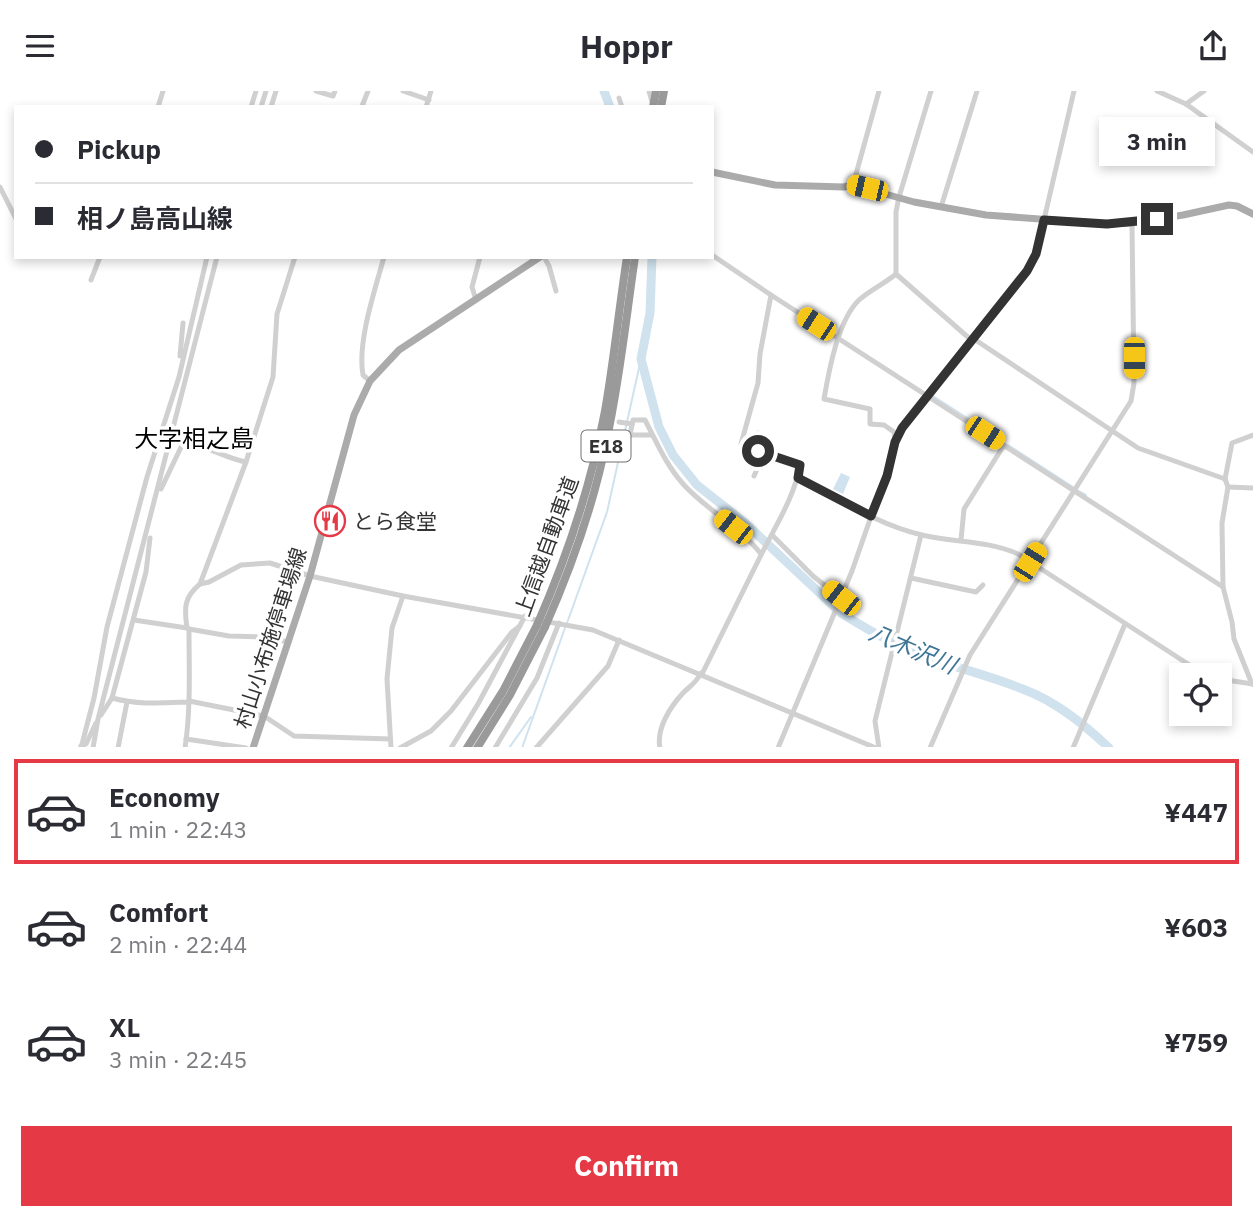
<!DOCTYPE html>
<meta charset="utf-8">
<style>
:root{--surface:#fff;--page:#f2f2f3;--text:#2b2b33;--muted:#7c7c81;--line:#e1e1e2;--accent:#e63946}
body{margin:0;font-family:"IBM Plex Sans","Noto Sans JP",sans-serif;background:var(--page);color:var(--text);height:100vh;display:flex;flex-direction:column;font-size:26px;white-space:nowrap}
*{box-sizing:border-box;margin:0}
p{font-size:23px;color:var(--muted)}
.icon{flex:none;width:38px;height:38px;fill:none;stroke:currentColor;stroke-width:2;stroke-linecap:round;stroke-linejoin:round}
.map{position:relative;height:656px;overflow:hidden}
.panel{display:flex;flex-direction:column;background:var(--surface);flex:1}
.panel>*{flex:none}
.hud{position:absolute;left:14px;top:14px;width:700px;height:154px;border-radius:0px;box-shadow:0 4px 10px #0003;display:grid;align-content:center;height:154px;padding:0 21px;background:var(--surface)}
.buttons{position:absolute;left:1169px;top:572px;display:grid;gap:14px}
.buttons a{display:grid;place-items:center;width:63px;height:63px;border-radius:0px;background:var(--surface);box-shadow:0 4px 10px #0003;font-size:35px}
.end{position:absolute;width:32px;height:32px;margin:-16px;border:9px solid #333;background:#fff;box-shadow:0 0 0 4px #fff}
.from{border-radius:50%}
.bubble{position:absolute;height:49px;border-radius:0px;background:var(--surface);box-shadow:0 4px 10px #0003;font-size:23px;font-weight:700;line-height:49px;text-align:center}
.car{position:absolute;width:21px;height:42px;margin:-21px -10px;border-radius:9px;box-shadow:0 0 5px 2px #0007;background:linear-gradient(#f5c518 24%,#345 0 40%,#f5c518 0 76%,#345 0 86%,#f5c518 0)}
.hud b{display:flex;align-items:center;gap:24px;height:66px;font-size:26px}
.hud b+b{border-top:2px solid var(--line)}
.hud i{width:18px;height:18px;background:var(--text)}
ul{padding:12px 0 0;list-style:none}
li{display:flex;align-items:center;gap:21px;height:105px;margin:0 14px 10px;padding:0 7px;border:4px solid transparent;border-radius:0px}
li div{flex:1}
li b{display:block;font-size:26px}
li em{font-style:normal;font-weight:700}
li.current{border-color:var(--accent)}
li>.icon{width:63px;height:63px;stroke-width:1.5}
.cta{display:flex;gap:14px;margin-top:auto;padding:14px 21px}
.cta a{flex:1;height:80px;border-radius:0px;background:var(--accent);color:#fff;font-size:28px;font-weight:700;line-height:80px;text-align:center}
header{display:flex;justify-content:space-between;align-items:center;height:91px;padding:0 21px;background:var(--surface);font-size:32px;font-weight:700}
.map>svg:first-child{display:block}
</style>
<header><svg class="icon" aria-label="menu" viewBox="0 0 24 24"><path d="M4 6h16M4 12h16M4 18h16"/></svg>Hoppr<svg class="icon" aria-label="share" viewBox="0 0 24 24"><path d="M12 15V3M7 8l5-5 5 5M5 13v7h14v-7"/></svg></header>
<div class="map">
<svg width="1253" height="657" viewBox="0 0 1253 657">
<rect width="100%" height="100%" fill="#fff"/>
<polygon fill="#cfe2ee" points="841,382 850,386 843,403 833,398"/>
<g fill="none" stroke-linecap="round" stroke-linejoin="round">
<g stroke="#cfe2ee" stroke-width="2">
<polyline points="930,303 1003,350"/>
<polyline points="1008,354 1073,396"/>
<polyline points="1077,399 1086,404"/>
<polyline points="567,532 607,421 641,268"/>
<polyline points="509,657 531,626"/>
<polyline points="522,657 565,537"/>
</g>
<g stroke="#cfe2ee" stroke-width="9">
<polyline points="604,0 610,16"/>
<path d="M652,166l-2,56 -9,46 18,68 14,28 24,30 47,37 97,91c30,19 62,37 96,48 29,9 59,17 88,29 32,12 59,34 84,58"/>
</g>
<g stroke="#d0d0d0" stroke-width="5">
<polyline points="316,0 333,5 335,0"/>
<polyline points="403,0 429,9"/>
<polyline points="649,0 653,14"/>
<polyline points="931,0 899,106 896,121 896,183 970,248 974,248 1138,357 1225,388 1228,396 1222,432 1223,496 1232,531 1234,548 1252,593"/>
<polyline points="1157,0 1186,13 1253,61"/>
<polyline points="619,7 622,16"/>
<polyline points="1186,13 1204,0"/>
<polyline points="158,16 163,0"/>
<polyline points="251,16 256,0"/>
<polyline points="261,16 266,0"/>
<polyline points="271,16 276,0"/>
<polyline points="365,16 362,15 368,0"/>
<polyline points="426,16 431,0"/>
<polyline points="853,94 879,0"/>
<polyline points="0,96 16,128"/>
<polyline points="941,116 977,0"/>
<polyline points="712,164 771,204 1223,496"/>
<polyline points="544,166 549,175 556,200"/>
<polyline points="91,189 100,166"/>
<polyline points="476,209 472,196 480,166"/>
<polyline points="180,265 183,232"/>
<path d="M370,290l-7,-6c-6,-33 12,-85 21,-118"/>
<polyline points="619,331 632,333"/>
<polyline points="758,342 758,360"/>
<path d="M652,344h-22l3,-15h12c12,23 21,45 39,65 24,26 56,42 77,69"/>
<path d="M895,350l-1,-9 -10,-7 -14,-1v-15l-46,-10c5,-29 14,-79 35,-99 11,-10 25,-16 37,-26"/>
<polyline points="754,385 764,362"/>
<path d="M798,387c39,20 80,47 124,57 32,8 65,5 96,19l187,121"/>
<polyline points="1225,388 1232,352 1253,344"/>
<polyline points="1228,396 1253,397"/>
<path d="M161,398l22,-46c22,1 41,15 63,19"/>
<polyline points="772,444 813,485 841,507"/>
<polyline points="961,449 964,418 1004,354"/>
<polyline points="911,487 976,501 983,494"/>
<polyline points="200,493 209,491 241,474 270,472 310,485 403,505 593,539 876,657"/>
<polyline points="134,529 187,537"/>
<polyline points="189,538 229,545 264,546 289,551"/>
<path d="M702,583c20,-41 40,-81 60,-121 15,-30 32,-55 38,-88l-59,-21 17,-61 2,-29 11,-59"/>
<polyline points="1220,588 1253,593"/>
<polyline points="112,607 146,481 150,447"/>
<polyline points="189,610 264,625 294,645 390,648"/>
<path d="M101,624l11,-17c26,7 50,5 77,4"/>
<polyline points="186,648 246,657"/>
<polyline points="81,655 86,653 96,632"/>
<polyline points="81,657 94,607 107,536 147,386 179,286 207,166"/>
<polyline points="93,657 98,628 217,166"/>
<polyline points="118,657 127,611"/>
<path d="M185,657c6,-40 4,-80 4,-119l-2,-1c-3,-20 -3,-31 13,-44l46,-122 27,-85 4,-63 18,-57"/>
<polyline points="391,657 387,588 392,537 403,505"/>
<polyline points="400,657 431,640 451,620 512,541 520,535"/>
<polyline points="451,657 478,613 525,525"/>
<polyline points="495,657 537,587 559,532"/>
<polyline points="536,657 608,575 619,549"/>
<path d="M660,657c-4,-19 10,-41 23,-55 7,-7 13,-10 18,-20"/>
<polyline points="778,657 852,480 902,337 1008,205 1036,163 1074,0"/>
<polyline points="879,657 875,630 921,444"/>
<polyline points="930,657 970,564 1131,310 1134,292 1132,132"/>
<polyline points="1073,657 1125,533"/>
</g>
<g stroke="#ababab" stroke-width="7">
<polyline points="712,81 775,94 844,96 853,94 914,111 986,124 1107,133 1132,132 1183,124 1229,114 1237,115 1253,123"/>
<polyline points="253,657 310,485 354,324 370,290 399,259 540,166"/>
</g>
<g stroke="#9a9a9a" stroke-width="8">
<polyline points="467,657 503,600 537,534"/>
<polyline points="477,657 510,604 545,536"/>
</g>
<g stroke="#9a9a9a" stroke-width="8">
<polyline points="653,16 656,0"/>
<polyline points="661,16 664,0"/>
<path d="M537,534c30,-68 54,-140 68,-214 9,-51 14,-103 22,-154"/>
<path d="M545,536c27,-61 49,-123 62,-189 13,-60 19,-120 28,-181"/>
</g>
</g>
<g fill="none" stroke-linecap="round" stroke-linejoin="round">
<polyline stroke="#333" stroke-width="9" points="758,360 800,374 798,387 871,425 887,385 895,351 902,337 1027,180 1036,163 1044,129 1107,133 1157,128"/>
</g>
<defs>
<g id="restaurant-ring" transform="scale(1.575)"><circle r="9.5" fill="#fff" stroke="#e63946" stroke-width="1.5"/><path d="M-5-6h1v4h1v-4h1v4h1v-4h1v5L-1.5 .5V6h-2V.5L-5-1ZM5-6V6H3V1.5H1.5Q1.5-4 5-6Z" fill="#e63946"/></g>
</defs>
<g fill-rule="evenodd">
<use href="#restaurant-ring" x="330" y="430"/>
</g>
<g text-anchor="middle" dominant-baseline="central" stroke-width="7" stroke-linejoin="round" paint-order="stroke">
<rect fill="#fff" stroke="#707070" stroke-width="2" x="581.5" y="339.5" width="49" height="31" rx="5"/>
<g font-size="19" font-weight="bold" fill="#333">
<text x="606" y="355">E18</text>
</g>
<g font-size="21" fill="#333" stroke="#fff" text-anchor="start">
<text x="353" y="430">とら食堂</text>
</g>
<g font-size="21" fill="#333" stroke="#fff">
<text transform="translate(546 455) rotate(-70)">上信越自動車道</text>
<text transform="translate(270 547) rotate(-72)">村山小布施停車場線</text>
</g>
<g font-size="23" font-style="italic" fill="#3f7597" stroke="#fff">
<text transform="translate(913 557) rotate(23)">八木沢川</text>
</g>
<g font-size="24" fill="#000" stroke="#fff">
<text x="194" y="347">大字相之島</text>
</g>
</g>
</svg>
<div class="buttons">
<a><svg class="icon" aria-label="locate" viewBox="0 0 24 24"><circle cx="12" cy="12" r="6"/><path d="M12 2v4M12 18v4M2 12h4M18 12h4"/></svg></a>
</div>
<i class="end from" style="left:758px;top:360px"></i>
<i class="end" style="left:1157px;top:128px"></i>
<div class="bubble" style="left:1099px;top:26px;width:116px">3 min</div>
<i class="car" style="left:867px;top:97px;rotate:283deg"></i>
<i class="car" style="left:816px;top:233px;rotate:303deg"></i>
<i class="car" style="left:1134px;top:267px;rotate:180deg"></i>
<i class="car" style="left:985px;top:342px;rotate:123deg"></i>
<i class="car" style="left:733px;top:436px;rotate:308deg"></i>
<i class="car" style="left:1030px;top:471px;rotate:32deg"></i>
<i class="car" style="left:841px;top:507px;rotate:308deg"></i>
<div class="hud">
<b><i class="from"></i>Pickup</b>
<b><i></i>相ノ島高山線</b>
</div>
</div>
<section class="panel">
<ul>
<li class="current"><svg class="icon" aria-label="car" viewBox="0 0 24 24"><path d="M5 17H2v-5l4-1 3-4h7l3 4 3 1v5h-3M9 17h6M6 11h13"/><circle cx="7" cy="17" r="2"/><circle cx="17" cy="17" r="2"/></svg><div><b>Economy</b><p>1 min · 22:43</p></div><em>¥447</em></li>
<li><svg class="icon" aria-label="car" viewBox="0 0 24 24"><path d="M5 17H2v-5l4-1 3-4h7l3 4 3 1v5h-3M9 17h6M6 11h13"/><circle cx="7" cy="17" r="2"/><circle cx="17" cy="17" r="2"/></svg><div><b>Comfort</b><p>2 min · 22:44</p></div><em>¥603</em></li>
<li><svg class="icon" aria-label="car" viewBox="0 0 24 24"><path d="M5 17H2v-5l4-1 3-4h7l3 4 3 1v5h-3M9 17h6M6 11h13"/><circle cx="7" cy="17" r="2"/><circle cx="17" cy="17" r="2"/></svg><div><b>XL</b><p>3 min · 22:45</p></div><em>¥759</em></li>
</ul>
<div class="cta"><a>Confirm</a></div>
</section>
